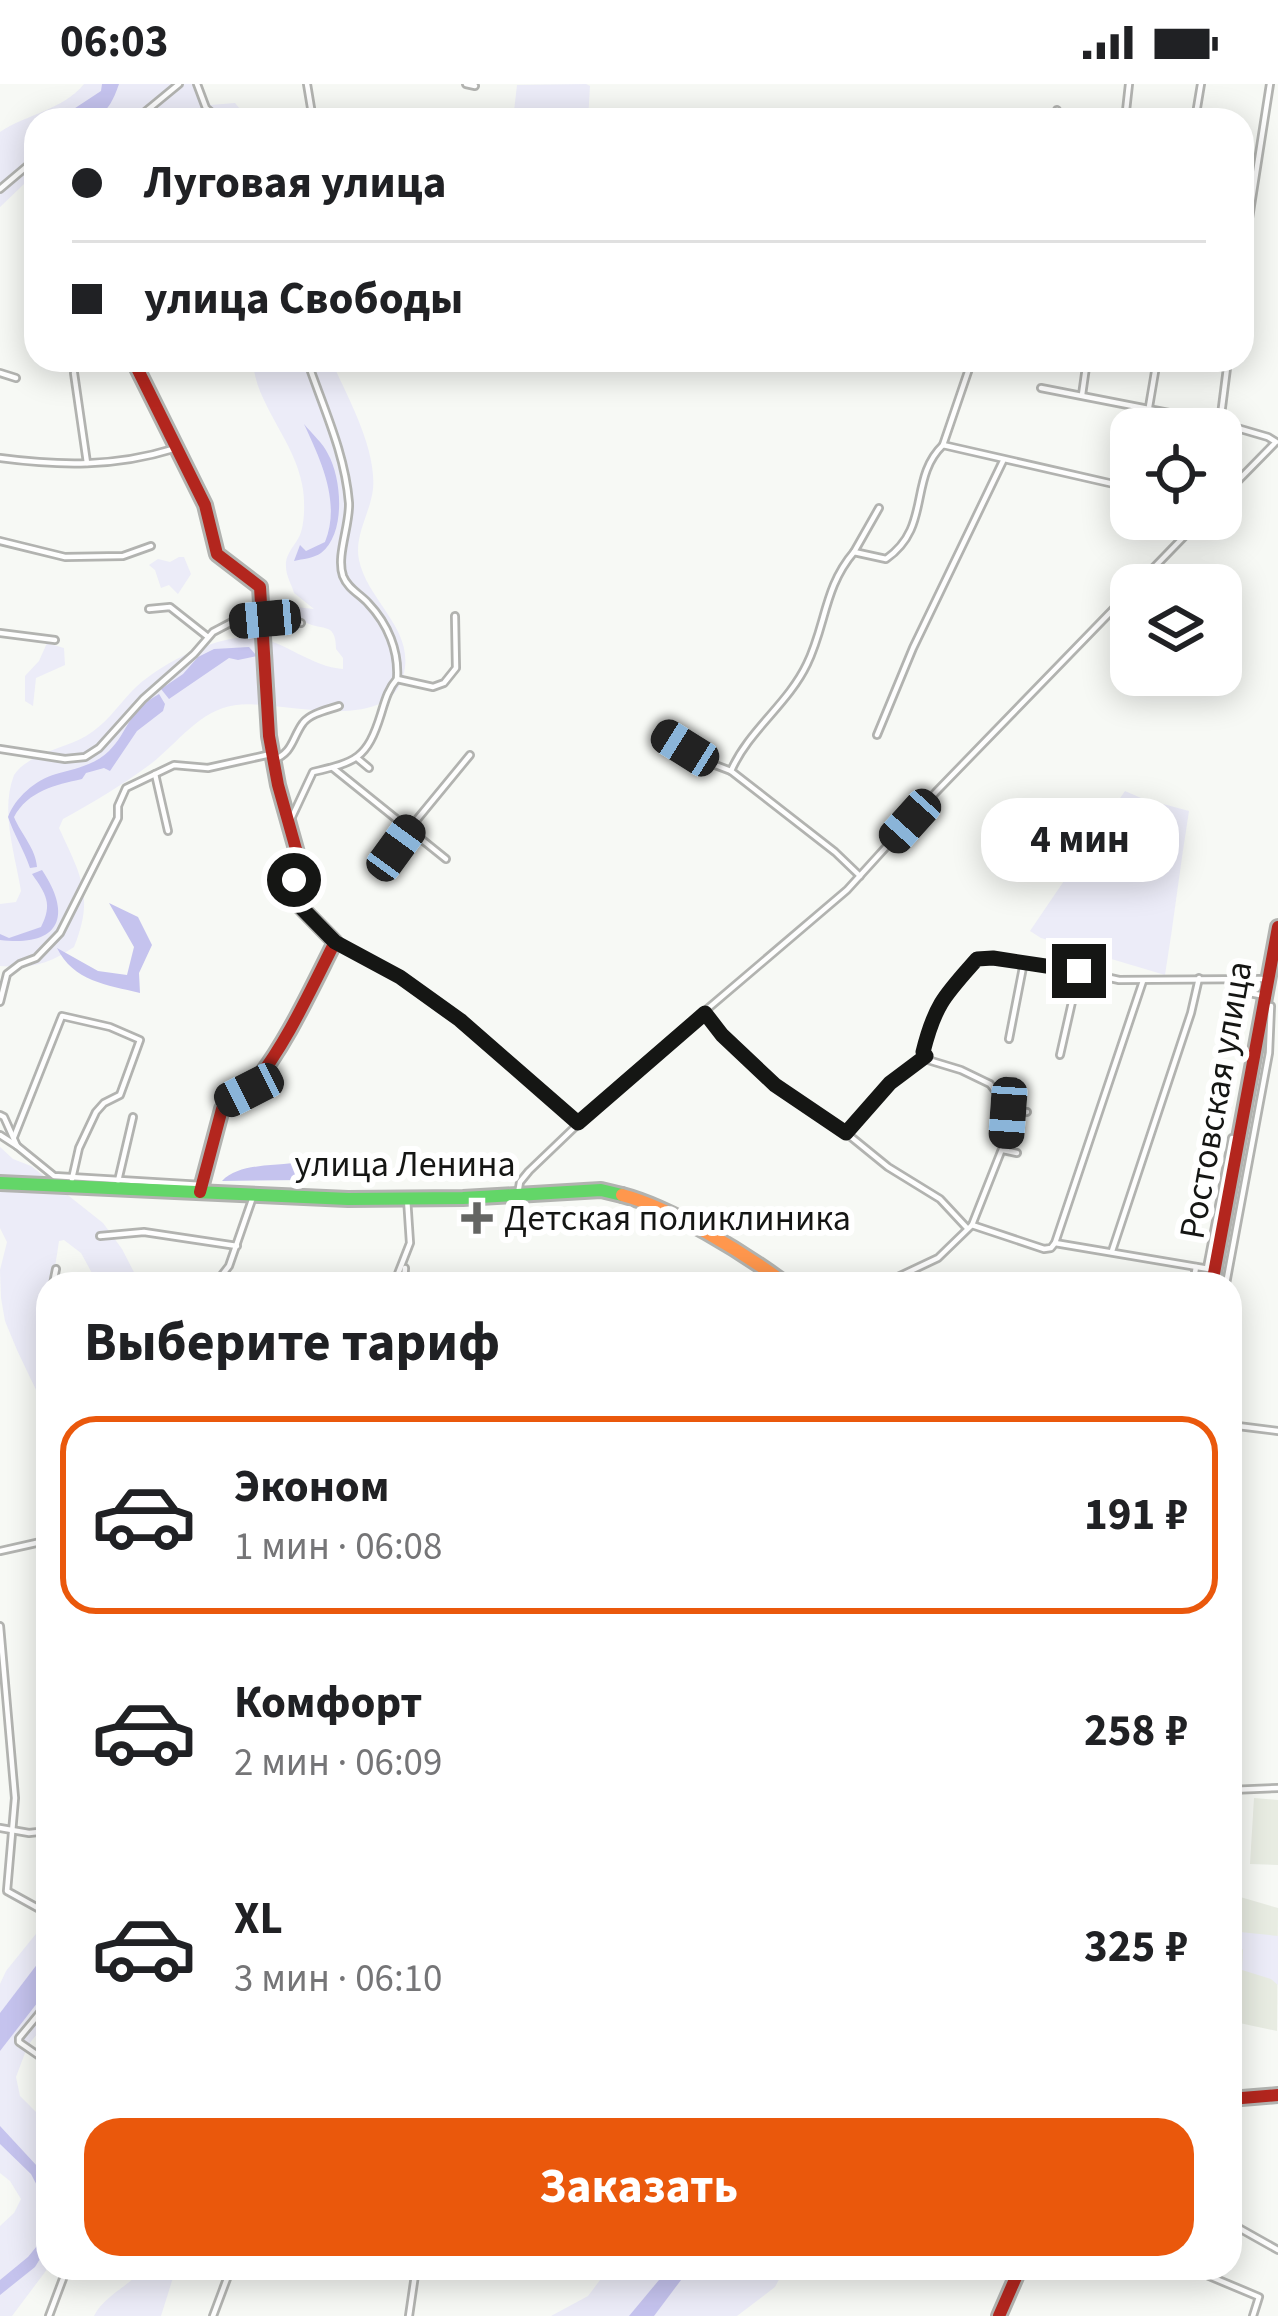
<!DOCTYPE html>
<html lang="ru">
<meta charset="utf-8">
<style>
:root{--surface:#fff;--page:#f6f6f6;--text:#202124;--muted:#757577;--line:#e0e0e0;--accent:#ea580c}
body{margin:0;font-family:"Source Sans 3",sans-serif;background:var(--page);color:var(--text);height:100vh;display:flex;flex-direction:column;font-size:45px;white-space:nowrap}
*{box-sizing:border-box;margin:0}
p{font-size:39px;color:var(--muted)}
.icon{flex:none;width:66px;height:66px;fill:none;stroke:currentColor;stroke-width:2;stroke-linecap:round;stroke-linejoin:round}
.map{position:relative;flex:1;overflow:hidden}
.side{position:absolute;left:36px;top:1188px;width:1206px;height:1008px;display:flex;flex-direction:column;background:var(--surface);border-radius:36px;box-shadow:0 6px 30px #0003}
.side>*{flex:none}
.hud{position:absolute;left:24px;top:24px;width:1230px;height:264px;border-radius:36px;box-shadow:0 6px 30px #0003;display:grid;align-content:center;height:264px;padding:0 48px;background:var(--surface)}
.controls{position:absolute;left:1110px;top:324px;display:grid;gap:24px}
.controls a{display:grid;place-items:center;width:132px;height:132px;border-radius:24px;background:var(--surface);box-shadow:0 6px 30px #0003;font-size:60px}
.end{position:absolute;width:54px;height:54px;margin:-27px;border:15px solid #151614;background:#fff;box-shadow:0 0 0 6px #fff}
.from{border-radius:50%}
.bubble{position:absolute;height:84px;border-radius:36px;background:var(--surface);box-shadow:0 6px 30px #0003;font-size:39px;font-weight:700;line-height:84px;text-align:center}
.car{position:absolute;width:36px;height:72px;margin:-36px -18px;border-radius:15px;box-shadow:0 0 9px 3px #0007;background:linear-gradient(#222 24%,#8ab4d8 0 40%,#222 0 76%,#8ab4d8 0 86%,#222 0)}
.hud b{display:flex;align-items:center;gap:42px;height:114px;font-size:45px}
.hud b+b{border-top:3px solid var(--line)}
.hud i{width:30px;height:30px;background:var(--text)}
ul{padding:0;list-style:none}
li{display:flex;align-items:center;gap:36px;height:198px;margin:0 24px 18px;padding:0 24px;border:6px solid transparent;border-radius:36px}
li div{flex:1}
li b{display:block;font-size:45px}
li em{font-style:normal;font-weight:700}
li.on{border-color:var(--accent)}
li>.icon{width:108px;height:108px;stroke-width:1.5}
h2{padding:0 48px;font-size:54px;line-height:144px}
.primary-button{display:flex;gap:24px;margin-top:auto;padding:24px 48px}
.primary-button a{flex:1;height:138px;border-radius:36px;background:var(--accent);color:#fff;font-size:48px;font-weight:700;line-height:138px;text-align:center}
.status{display:flex;justify-content:space-between;align-items:center;height:84px;padding:0 60px;background:var(--surface);direction:ltr}
.status svg{height:33px;fill:currentColor}
.map>svg:first-child{display:block}
</style>
<div class="status"><b>06:03</b><svg viewBox="0 0 49 12"><path d="M0 12V9h3v3zM5 12V6h3v6zM10 12V3h3v9zM15 12V0h3v12zM26 1h20v11H26zM47 4h2v5h-2z"/></svg></div>
<div class="map">
<svg width="1278" height="2232" viewBox="0 0 1278 2232">
<rect width="100%" height="100%" fill="#f7f9f5"/>
<g fill="#e8ece2">
<polygon points="1254,1714 1278,1716 1278,1781 1250,1780"/>
<polygon points="1230,1810 1278,1824 1277,1947 1230,1937"/>
</g>
<g fill="#ececf8">
<path d="M84,0h110l17,21 24,-2 14,17h-57l-38,-14 -13,3 -6,11h-99v56l-12,8 -24,23v-75c27,-18 63,-22 84,-48z"/>
<polygon points="586,0 590,2 588,36 513,36 517,1"/>
<path d="M253,276h78c16,36 46,89 42,129 -3,25 -19,46 -14,71 8,39 51,66 46,107 -8,73 -124,32 -169,38 -38,5 -59,40 -88,61 -27,20 -56,37 -85,53l-4,9c21,46 36,68 15,119 -25,17 -44,22 -74,19v-62l16,-2 5,-11c-6,-37 -21,-80 -7,-116 15,-22 50,-26 72,-39 19,-11 31,-29 46,-45 25,-26 88,-59 125,-53 27,3 55,29 86,31v-11l-7,-9c0,-30 -16,-16 -34,-29 -5,-4 -9,-10 -15,-14l27,3 -20,-16c-2,-8 -8,-17 -8,-26 -1,-15 11,-22 15,-35 4,-12 4,-35 1,-48 -8,-44 -48,-82 -49,-124z"/>
<polygon points="179,473 184,473 191,490 178,510 169,501 161,504 155,486 149,481 158,475 170,478"/>
<polygon points="47,559 64,564 65,581 36,594 33,622 25,617 25,592 39,577"/>
<path d="M1125,707l16,7 48,13c-9,55 -15,109 -24,164l-124,-37 -11,-7z"/>
<polygon points="0,1063 13,1075 31,1082 103,1139 122,1165 140,1200 98,1200 81,1169 64,1156 59,1157 54,1190 56,1200 48,1200 48,1331 17,1266 5,1237 1,1214 0,1186 7,1158 0,1144"/>
<polygon points="48,1835 48,1937 28,1961 16,1993 20,2012 48,2040 48,2184 12,2232 0,2232 0,2142 14,2129 21,2115 10,2097 0,2089 0,1900 6,1887"/>
<polygon points="1240,1848 1278,1852 1278,1901 1271,1895 1242,1886 1243,1866 1239,1861"/>
<path d="M137,2184h39l-15,48h-67c9,-18 29,-27 43,-41z"/>
<polygon points="609,2184 785,2184 775,2203 737,2232 551,2232 588,2212"/>
</g>
<g fill="#c5c3ee">
<path d="M102,0h17c-13,38 -25,36 -62,36l44,-29z"/>
<path d="M304,340c8,10 19,19 24,30 14,25 18,80 -7,99 -7,5 -18,6 -27,8l6,-16 6,6 19,-9c16,-40 -4,-81 -21,-118z"/>
<polygon points="249,563 257,572 238,576 229,574 169,615 161,605 183,590 198,573 214,565"/>
<path d="M159,610l6,10 -2,7 -26,20 -27,40 -6,-3 -18,5 -4,6c-27,6 -54,12 -68,38 7,17 22,32 23,50l-7,1c-6,-18 -16,-33 -22,-51 7,-19 27,-37 48,-43 18,-5 39,-9 53,-23 21,-21 17,-39 50,-57z"/>
<path d="M42,786c32,48 16,77 -42,70v-6l9,4 32,-11c12,-23 5,-33 -9,-53z"/>
<path d="M109,819l29,14 14,28 -13,28 1,20c-33,-8 -67,-12 -83,-45l41,23 29,4 7,-28z"/>
<path d="M293,1079l14,6 -3,11 -82,1c16,-17 48,-15 71,-18z"/>
<polygon points="48,1866 48,1905 0,1967 0,1929"/>
<polygon points="0,2042 37,2082 48,2089 48,2162 35,2183 0,2211 0,2196 28,2173 41,2157 46,2119 31,2090 0,2060"/>
<polygon points="669,2184 690,2184 654,2232 629,2232"/>
</g>
<g fill="none" stroke-linecap="round" stroke-linejoin="round">
<g stroke="#b2b3b0" stroke-width="10">
<g id="street">
<polyline points="197,0 206,24 220,36"/>
<polyline points="307,0 313,36"/>
<polyline points="466,0 475,2"/>
<polyline points="143,36 145,28 179,0"/>
<polyline points="1054,36 1057,26"/>
<polyline points="1125,36 1129,0"/>
<polyline points="1195,36 1201,0"/>
<polyline points="0,105 32,78"/>
<polyline points="1242,179 1270,0"/>
<polyline points="0,289 16,294"/>
<polyline points="74,289 87,379"/>
<polyline points="1041,304 1220,339 1268,353 1276,358"/>
<polyline points="1082,311 1087,276"/>
<polyline points="1149,323 1157,276"/>
<polyline points="1220,339 1228,276"/>
<polyline points="943,361 972,276"/>
<path d="M0,374c60,8 115,9 173,-9"/>
<polyline points="1221,414 1274,360"/>
<polyline points="0,457 65,473 123,472 151,462"/>
<polyline points="854,468 879,424"/>
<polyline points="1137,501 1201,435"/>
<polyline points="149,525 170,523 208,553"/>
<polyline points="0,549 55,556"/>
<polyline points="397,595 433,603 444,599 456,584 455,532"/>
<polyline points="660,648 710,679 731,687"/>
<polyline points="877,651 913,564 1003,377"/>
<polyline points="0,665 65,675 85,673 99,664 143,615 194,570 213,548 232,538 280,532 301,539"/>
<polyline points="357,674 369,684"/>
<path d="M273,676c20,-7 19,-22 30,-37 8,-10 25,-13 36,-17"/>
<polyline points="333,684 446,775"/>
<polyline points="155,690 168,747"/>
<path d="M291,735l22,-47c43,-10 54,-13 68,-58 4,-13 7,-25 16,-35 2,-28 -9,-55 -29,-76 -8,-9 -20,-14 -25,-27 -7,-20 7,-51 6,-73 -4,-50 -26,-96 -42,-143"/>
<polyline points="383,784 410,744 470,671"/>
<path d="M860,792l-25,-24 -104,-81c17,-40 57,-67 76,-107 19,-39 17,-77 47,-112l32,7c46,-32 22,-80 57,-114l188,43"/>
<polyline points="339,860 400,893 460,936 578,1039"/>
<polyline points="1249,896 1249,909 1260,911"/>
<polyline points="0,918 7,890 20,880 36,874 60,849 118,734 118,722 126,704 174,681 208,684 271,670"/>
<polyline points="705,929 723,951 774,1001 845,1048 888,1083 940,1115 967,1144"/>
<polyline points="1009,955 1024,878"/>
<polyline points="1060,971 1079,887"/>
<polyline points="1008,1029 1027,1028"/>
<polyline points="0,1031 4,1033 17,1062 54,1092 202,1101"/>
<polyline points="846,1049 890,999 926,972"/>
<polyline points="0,1051 17,1062"/>
<polyline points="14,1053 62,932 110,943 140,956 120,1011 104,1019 96,1028 79,1064 72,1095"/>
<polyline points="1003,1066 1017,1069"/>
<polyline points="118,1097 133,1033"/>
<polyline points="518,1110 520,1098 529,1087 624,996 847,806 936,708 1131,507"/>
<polyline points="972,1141 1044,1165 1051,1164 1055,1159 1209,1185"/>
<polyline points="100,1152 144,1148 237,1162"/>
<polyline points="1055,1159 1143,897"/>
<polyline points="1112,1167 1191,929 1199,894"/>
<polyline points="1207,1184 1232,1054"/>
<polyline points="53,1200 56,1185"/>
<polyline points="215,1200 229,1182 254,1110"/>
<polyline points="394,1200 410,1159 407,1114"/>
<polyline points="404,1200 405,1184"/>
<path d="M883,1200l55,-26 34,-33 34,-86 2,-26 -7,-15 -11,-14 -29,-14 -33,-10 -5,-8c12,-48 21,-57 54,-93l80,7 62,14 143,-1"/>
<polyline points="1193,1200 1196,1183"/>
<polyline points="1226,1200 1269,969 1271,922"/>
<polyline points="1230,1341 1278,1347"/>
<polyline points="0,1467 45,1457 48,1459"/>
<polyline points="0,1542 15,1714 7,1807 45,1828"/>
<polyline points="1230,1706 1278,1704"/>
<polyline points="0,1744 29,1749 48,1747"/>
<polyline points="48,1919 19,1954 19,1958 48,1978"/>
<polyline points="1230,2139 1278,2166"/>
<polyline points="1190,2184 1259,2213 1253,2232"/>
<polyline points="547,2187 547,2184"/>
<polyline points="49,2232 67,2184"/>
<polyline points="213,2232 231,2184"/>
<polyline points="409,2232 416,2184"/>
</g>
</g>
<g stroke="#b2b3b0" stroke-width="18">
<polyline id="fast" points="0,1099 348,1115 463,1114 601,1106 622,1111"/>
</g>
<g stroke="#b2b3b0" stroke-width="18">
<path id="slow" d="M622,1111c50,13 122,58 164,89"/>
</g>
<g stroke="#b2b3b0" stroke-width="18">
<g id="jam">
<path d="M133,276l72,145 12,49 43,33 9,149 9,49 23,82 -13,27 47,48c-23,45 -50,105 -83,144 -9,10 -22,11 -30,23l-22,83"/>
<polyline points="1212,1200 1278,843"/>
<polyline points="1230,2015 1278,2011"/>
<polyline points="999,2232 1020,2184"/>
</g>
</g>
<use href="#street" stroke="#fefefe" stroke-width="4.5"/>
<use href="#fast" stroke="#63d668" stroke-width="12"/>
<use href="#slow" stroke="#ff974d" stroke-width="12"/>
<use href="#jam" stroke="#b3261e" stroke-width="12"/>
</g>
<g fill="none" stroke-linecap="round" stroke-linejoin="round">
<path stroke="#151614" stroke-width="15" d="M294,796l-6,14 47,48 65,35 60,43 118,103 127,-110 17,22 53,50 71,48 44,-50 36,-27 -3,-4c12,-48 22,-57 54,-93l16,-1 86,13"/>
</g>
<path fill="#646563" stroke="#fff" stroke-width="4.5" d="M471 1116h12v12h12v12h-12v12h-12v-12h-12v-12h12z"/>
<g text-anchor="middle" dominant-baseline="central" stroke-width="12" stroke-linejoin="round" paint-order="stroke">
<g font-size="36" fill="#151614" stroke="#fff">
<text transform="translate(1216 1016) rotate(-80)">Ростовская улица</text>
<text x="405" y="1080">улица Ленина</text>
</g>
<g font-size="36" fill="#151614" stroke="#fff" text-anchor="start">
<text x="504" y="1134">Детская поликлиника</text>
</g>
</g>
</svg>
<div class="controls">
<a><svg class="icon" aria-label="locate" viewBox="0 0 24 24"><circle cx="12" cy="12" r="6"/><path d="M12 2v4M12 18v4M2 12h4M18 12h4"/></svg></a>
<a><svg class="icon" aria-label="layers" viewBox="0 0 24 24"><path d="M12 4l9 5-9 5-9-5zM3 14l9 5 9-5"/></svg></a>
</div>
<i class="end from" style="left:294px;top:796px"></i>
<i class="end" style="left:1079px;top:887px"></i>
<div class="bubble" style="left:981px;top:714px;width:198px">4 мин</div>
<i class="car" style="left:265px;top:535px;rotate:265deg"></i>
<i class="car" style="left:685px;top:664px;rotate:302deg"></i>
<i class="car" style="left:910px;top:737px;rotate:222deg"></i>
<i class="car" style="left:396px;top:764px;rotate:36deg"></i>
<i class="car" style="left:249px;top:1006px;rotate:243deg"></i>
<i class="car" style="left:1008px;top:1029px;rotate:184deg"></i>
<div class="hud">
<b><i class="from"></i>Луговая улица</b>
<b><i></i>улица Свободы</b>
</div>
<section class="side">
<h2>Выберите тариф</h2>
<ul>
<li class="on"><svg class="icon" aria-label="car" viewBox="0 0 24 24"><path d="M5 17H2v-5l4-1 3-4h7l3 4 3 1v5h-3M9 17h6M6 11h13"/><circle cx="7" cy="17" r="2"/><circle cx="17" cy="17" r="2"/></svg><div><b>Эконом</b><p>1 мин · 06:08</p></div><em>191 ₽</em></li>
<li><svg class="icon" aria-label="car" viewBox="0 0 24 24"><path d="M5 17H2v-5l4-1 3-4h7l3 4 3 1v5h-3M9 17h6M6 11h13"/><circle cx="7" cy="17" r="2"/><circle cx="17" cy="17" r="2"/></svg><div><b>Комфорт</b><p>2 мин · 06:09</p></div><em>258 ₽</em></li>
<li><svg class="icon" aria-label="car" viewBox="0 0 24 24"><path d="M5 17H2v-5l4-1 3-4h7l3 4 3 1v5h-3M9 17h6M6 11h13"/><circle cx="7" cy="17" r="2"/><circle cx="17" cy="17" r="2"/></svg><div><b>XL</b><p>3 мин · 06:10</p></div><em>325 ₽</em></li>
</ul>
<div class="primary-button"><a>Заказать</a></div>
</section>
</div>
